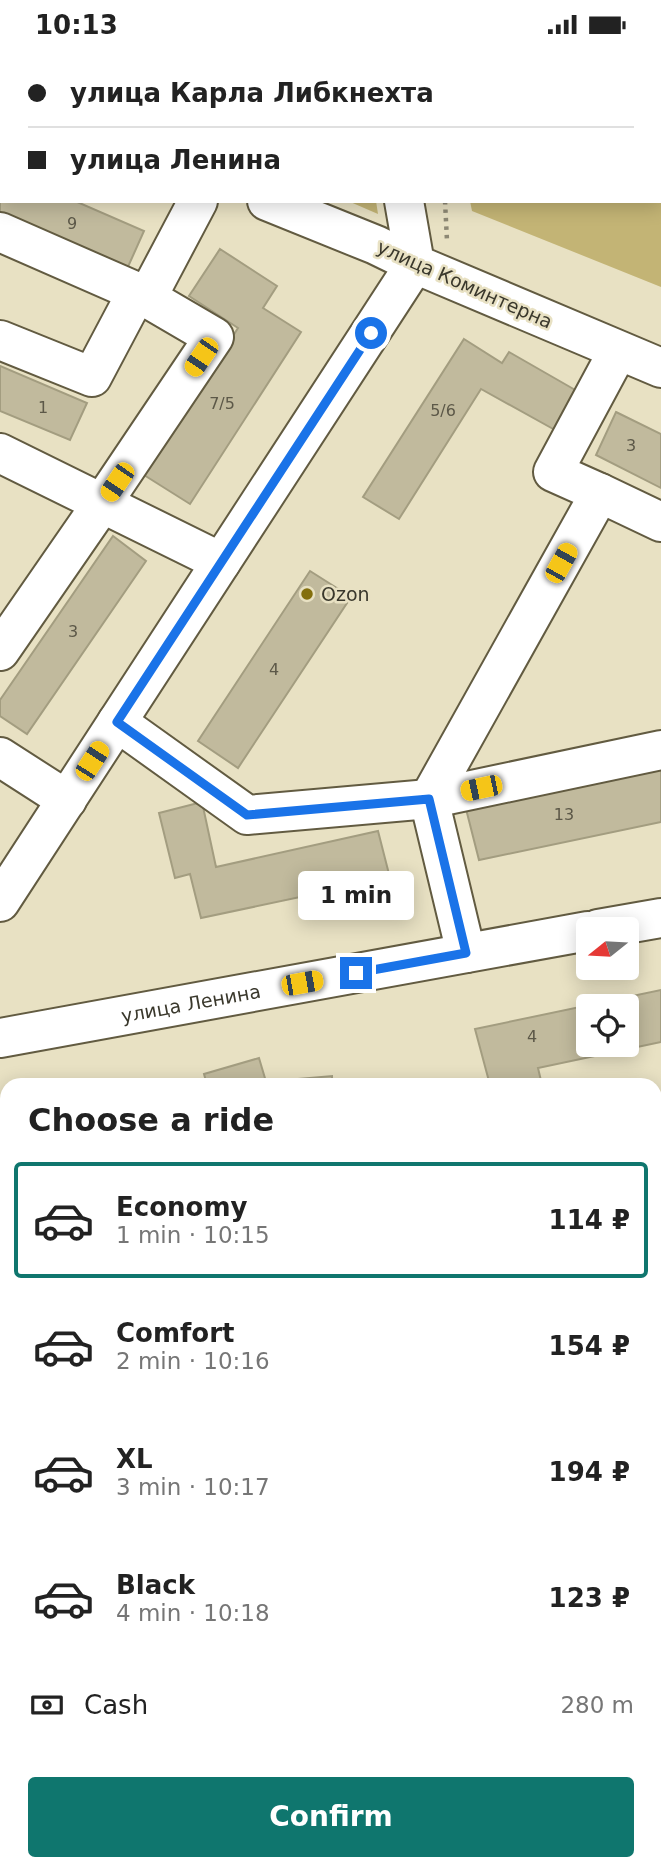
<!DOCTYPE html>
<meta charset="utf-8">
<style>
:root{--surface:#fff;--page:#f2f2f2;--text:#222;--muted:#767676;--line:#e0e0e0;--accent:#0f766e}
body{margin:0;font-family:"DejaVu Sans",sans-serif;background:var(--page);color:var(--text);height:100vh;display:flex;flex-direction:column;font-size:26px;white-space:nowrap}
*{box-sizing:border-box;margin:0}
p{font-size:23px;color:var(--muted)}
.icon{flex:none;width:38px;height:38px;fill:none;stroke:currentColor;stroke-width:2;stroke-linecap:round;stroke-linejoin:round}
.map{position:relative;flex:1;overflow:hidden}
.drawer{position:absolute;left:0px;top:1029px;width:662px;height:793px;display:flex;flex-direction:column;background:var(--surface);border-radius:21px 21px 0 0;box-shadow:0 4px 18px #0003}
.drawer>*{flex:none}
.top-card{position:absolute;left:0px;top:0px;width:662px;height:154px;box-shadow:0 4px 18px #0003;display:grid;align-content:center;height:154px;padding:0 28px;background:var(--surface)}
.needle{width:46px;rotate:252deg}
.controls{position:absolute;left:576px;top:868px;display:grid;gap:14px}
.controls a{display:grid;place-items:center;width:63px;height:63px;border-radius:7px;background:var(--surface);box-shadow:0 4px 18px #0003;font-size:35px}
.end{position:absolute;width:32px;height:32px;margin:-16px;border:9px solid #1a73e8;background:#fff;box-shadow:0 0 0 4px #fff}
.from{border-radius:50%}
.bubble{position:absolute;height:49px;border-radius:7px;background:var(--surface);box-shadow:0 4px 18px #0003;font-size:23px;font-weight:700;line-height:49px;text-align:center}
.car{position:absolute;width:21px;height:42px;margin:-21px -10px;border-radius:9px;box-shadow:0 0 5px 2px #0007;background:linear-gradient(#f5c518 24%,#345 0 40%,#f5c518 0 76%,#345 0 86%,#f5c518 0)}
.top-card b{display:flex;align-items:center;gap:24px;height:66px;font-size:26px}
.top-card b+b{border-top:2px solid var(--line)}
.top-card i{width:18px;height:18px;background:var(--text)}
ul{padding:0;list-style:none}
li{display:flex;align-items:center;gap:21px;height:116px;margin:0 14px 10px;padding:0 14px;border:4px solid transparent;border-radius:7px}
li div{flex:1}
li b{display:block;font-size:26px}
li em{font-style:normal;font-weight:700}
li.current{border-color:var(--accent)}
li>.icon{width:63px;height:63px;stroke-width:1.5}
h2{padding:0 28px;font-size:32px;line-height:84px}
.pay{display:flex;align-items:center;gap:18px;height:77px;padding:0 28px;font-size:26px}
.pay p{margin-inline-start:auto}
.action{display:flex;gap:14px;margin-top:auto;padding:14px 28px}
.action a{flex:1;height:80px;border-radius:7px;background:var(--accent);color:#fff;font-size:28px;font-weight:700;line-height:80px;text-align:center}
.status{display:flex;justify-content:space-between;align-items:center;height:49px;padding:0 35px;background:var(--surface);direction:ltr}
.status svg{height:19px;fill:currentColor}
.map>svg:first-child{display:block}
</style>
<div class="status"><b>10:13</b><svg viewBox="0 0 49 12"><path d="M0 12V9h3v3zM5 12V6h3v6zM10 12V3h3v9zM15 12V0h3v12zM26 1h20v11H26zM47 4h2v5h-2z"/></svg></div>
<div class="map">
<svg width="661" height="1821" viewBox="0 0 661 1821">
<rect width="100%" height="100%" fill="#e8e1c3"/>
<g fill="#c3b475">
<polygon points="451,0 661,0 661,238 472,162 470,152 660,152 660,2"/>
<polygon points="348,152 376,152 378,165"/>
</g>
<g fill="#c1ba9d" stroke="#a39d80" stroke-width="2" fill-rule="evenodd">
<polygon points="63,0 168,0 161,2"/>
<polygon points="0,120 2,152 75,152 144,182 127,220 0,167"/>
<polygon points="220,200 277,237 263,259 301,283 190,455 144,426 238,279 189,247"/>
<polygon points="464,290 502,314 509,303 577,342 555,381 481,340 399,470 363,448"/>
<polygon points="0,317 87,354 70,391 0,362"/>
<polygon points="616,363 661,385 661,439 596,406"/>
<polygon points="113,487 146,512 27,685 0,667 0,651"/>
<polygon points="310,522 351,548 238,719 198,692"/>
<polygon points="661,715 661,773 479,811 465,756"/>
<polygon points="202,753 216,818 378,782 390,829 201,869 190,825 175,829 159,764"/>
<path d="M661,941v52l-123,26 4,17h-52l-15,-56zM588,957h38v39h-38z"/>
<polygon points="259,1009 267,1036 207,1036 204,1025"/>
<polygon points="332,1027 332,1036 300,1036 299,1030"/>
<rect x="0" y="1161" width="7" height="39"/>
<polygon points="0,1272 7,1272 7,1321 0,1322"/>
<rect x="654" y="1674" width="7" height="140"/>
<rect x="434" y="1815" width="193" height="6"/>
</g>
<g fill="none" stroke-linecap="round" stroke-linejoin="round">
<g stroke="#625b41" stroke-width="42">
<g id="minor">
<polyline points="0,45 2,46"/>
<polyline points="0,183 137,243 214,288 103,453 0,602"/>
<polyline points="0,291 92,328 137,243 152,239 198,152"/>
<polyline points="0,404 221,513"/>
<polyline points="600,444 661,473"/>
<polyline points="117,673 247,766 429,750 661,701"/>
<polyline points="0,708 67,751"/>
<polyline points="0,853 415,215 376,196 267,152"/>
<polyline points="598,880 661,869"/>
<polyline points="466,904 429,750 600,444 553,423 618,302"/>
<path id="s1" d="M0,989l588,-107"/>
</g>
</g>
<g stroke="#625b41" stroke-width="42">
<g id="major">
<polyline points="378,0 378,2"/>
<polyline points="404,152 415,215 661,319"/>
</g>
</g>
<g stroke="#8d8874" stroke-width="4.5" stroke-dasharray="3.5 5" stroke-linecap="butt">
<polyline points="436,0 436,2"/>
<polyline points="271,2 277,0"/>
<polyline points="660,123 661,124"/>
<polyline points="445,152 447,192"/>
</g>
<use href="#minor" stroke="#fff" stroke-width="38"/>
<use href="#major" stroke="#fff" stroke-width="38"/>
</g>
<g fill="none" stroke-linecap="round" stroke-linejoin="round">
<polyline stroke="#1a73e8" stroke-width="9" points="356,924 466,904 429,750 247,766 117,673 371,284"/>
</g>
<circle fill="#836f0d" stroke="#e8e1c3" stroke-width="2.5" cx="307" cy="545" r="7"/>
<g text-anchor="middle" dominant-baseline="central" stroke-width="5" stroke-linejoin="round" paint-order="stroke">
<g font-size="16" fill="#5c5848">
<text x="72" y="174">9</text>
<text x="222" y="354">7/5</text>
<text x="43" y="358">1</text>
<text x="443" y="361">5/6</text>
<text x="631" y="396">3</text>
<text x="73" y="582">3</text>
<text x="274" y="620">4</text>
<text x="564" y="765">13</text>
<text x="532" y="987">4</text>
</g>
<g font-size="19" fill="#3a382c" stroke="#e8e1c3">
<text transform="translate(465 235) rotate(24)">улица Коминтерна</text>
<text stroke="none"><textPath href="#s1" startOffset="194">улица Ленина</textPath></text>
</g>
<g font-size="19" fill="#3a382c" stroke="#e8e1c3" text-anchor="start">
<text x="321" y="545">Ozon</text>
</g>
</g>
</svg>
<div class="controls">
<a><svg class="needle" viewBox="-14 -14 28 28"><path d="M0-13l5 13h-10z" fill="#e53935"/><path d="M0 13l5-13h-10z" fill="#767676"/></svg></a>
<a><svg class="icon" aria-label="locate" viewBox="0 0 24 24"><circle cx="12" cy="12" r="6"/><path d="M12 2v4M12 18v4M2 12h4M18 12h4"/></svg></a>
</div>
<i class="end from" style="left:371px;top:284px"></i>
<i class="end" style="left:356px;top:924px"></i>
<div class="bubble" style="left:298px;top:822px;width:116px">1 min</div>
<i class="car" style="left:201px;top:308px;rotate:214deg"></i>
<i class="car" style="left:117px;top:433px;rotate:214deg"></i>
<i class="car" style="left:561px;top:514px;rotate:29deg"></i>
<i class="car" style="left:92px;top:712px;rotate:33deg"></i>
<i class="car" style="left:481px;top:739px;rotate:258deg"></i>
<i class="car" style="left:302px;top:934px;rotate:80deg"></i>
<div class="top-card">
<b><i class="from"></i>улица Карла Либкнехта</b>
<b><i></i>улица Ленина</b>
</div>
<section class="drawer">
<h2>Choose a ride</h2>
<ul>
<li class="current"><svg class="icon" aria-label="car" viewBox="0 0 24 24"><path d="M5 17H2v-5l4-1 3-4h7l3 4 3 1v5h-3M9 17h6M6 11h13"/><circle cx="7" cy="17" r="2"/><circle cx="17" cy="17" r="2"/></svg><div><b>Economy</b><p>1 min · 10:15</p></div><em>114 ₽</em></li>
<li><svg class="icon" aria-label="car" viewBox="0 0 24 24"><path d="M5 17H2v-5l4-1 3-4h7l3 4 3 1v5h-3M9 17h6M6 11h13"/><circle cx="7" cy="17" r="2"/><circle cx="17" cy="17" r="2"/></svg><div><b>Comfort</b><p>2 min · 10:16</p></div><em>154 ₽</em></li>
<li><svg class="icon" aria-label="car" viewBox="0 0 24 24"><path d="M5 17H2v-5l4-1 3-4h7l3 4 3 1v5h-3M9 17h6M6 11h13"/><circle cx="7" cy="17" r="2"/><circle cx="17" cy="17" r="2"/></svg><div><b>XL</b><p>3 min · 10:17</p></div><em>194 ₽</em></li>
<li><svg class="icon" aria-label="car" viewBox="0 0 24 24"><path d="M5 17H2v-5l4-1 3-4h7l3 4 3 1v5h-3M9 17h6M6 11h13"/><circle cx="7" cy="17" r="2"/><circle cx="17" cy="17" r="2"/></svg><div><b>Black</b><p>4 min · 10:18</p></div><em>123 ₽</em></li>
</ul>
<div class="pay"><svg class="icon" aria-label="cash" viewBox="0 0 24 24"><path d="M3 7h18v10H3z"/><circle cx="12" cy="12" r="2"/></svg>Cash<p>280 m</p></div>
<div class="action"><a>Confirm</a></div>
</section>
</div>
